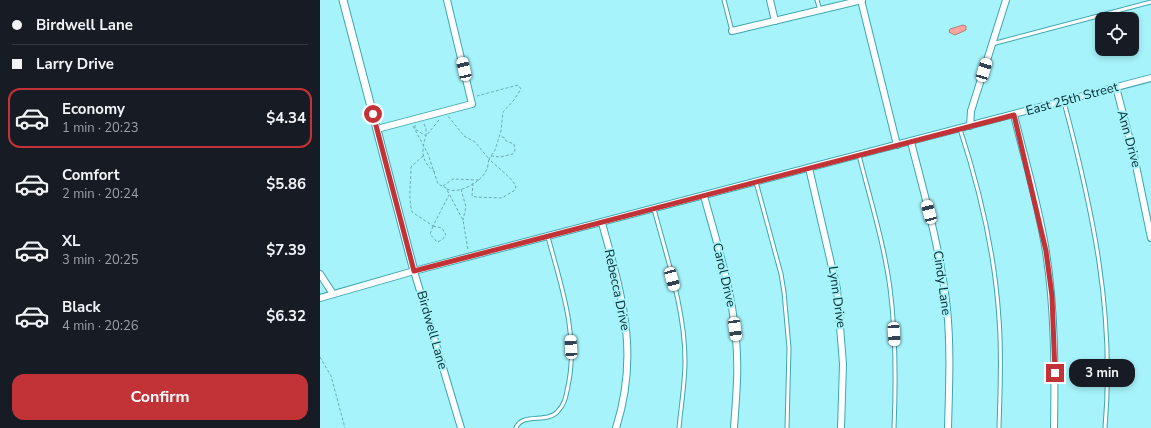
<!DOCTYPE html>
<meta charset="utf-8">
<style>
:root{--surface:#171b24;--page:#242831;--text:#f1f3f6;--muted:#9ea1a6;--line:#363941;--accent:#c23337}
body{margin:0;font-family:"Nunito Sans",sans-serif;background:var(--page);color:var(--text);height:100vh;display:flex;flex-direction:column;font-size:15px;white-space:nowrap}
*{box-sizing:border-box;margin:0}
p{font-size:13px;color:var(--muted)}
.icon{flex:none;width:22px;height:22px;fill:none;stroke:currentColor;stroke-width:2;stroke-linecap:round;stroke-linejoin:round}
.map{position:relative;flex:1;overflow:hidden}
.details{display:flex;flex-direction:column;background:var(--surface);width:320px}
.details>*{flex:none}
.guide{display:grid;align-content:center;height:88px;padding:0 12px;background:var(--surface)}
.tools{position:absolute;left:775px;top:12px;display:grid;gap:8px}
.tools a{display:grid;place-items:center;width:44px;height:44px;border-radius:8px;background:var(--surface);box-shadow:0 2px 6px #0003;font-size:20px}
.end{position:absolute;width:18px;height:18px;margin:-9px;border:5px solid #c23337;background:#fff;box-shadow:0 0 0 2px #fff}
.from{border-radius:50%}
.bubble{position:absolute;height:28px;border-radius:12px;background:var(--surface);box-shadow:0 2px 6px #0003;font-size:13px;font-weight:700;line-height:28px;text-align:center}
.car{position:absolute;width:12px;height:24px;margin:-12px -6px;border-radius:5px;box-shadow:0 0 3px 1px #0007;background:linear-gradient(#fff 24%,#345 0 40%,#fff 0 76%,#345 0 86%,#fff 0)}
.guide b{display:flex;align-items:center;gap:14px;height:38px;font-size:15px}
.guide b+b{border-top:1px solid var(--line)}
.guide i{width:10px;height:10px;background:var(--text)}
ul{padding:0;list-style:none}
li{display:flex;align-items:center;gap:12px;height:60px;margin:0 8px 6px;padding:0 4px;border:2px solid transparent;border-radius:12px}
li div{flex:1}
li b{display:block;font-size:15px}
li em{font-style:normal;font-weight:700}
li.on{border-color:var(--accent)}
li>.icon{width:36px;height:36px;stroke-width:1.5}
.button{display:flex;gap:8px;margin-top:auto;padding:8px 12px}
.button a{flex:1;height:46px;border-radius:12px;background:var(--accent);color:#fff;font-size:16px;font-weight:700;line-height:46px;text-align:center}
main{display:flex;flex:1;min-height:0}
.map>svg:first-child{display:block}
</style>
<main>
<section class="details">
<div class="guide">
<b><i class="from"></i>Birdwell Lane</b>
<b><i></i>Larry Drive</b>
</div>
<ul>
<li class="on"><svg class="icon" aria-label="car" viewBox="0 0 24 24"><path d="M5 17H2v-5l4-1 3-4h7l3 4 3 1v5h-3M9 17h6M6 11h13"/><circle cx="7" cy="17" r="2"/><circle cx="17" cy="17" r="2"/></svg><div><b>Economy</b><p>1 min · 20:23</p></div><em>$4.34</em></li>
<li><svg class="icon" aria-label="car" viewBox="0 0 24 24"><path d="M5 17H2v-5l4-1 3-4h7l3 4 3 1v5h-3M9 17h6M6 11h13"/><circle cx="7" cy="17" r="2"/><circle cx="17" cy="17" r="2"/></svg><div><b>Comfort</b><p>2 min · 20:24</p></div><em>$5.86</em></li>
<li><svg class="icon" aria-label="car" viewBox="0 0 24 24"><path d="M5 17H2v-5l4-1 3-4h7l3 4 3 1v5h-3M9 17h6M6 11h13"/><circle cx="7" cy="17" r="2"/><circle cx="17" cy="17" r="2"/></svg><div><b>XL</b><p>3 min · 20:25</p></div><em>$7.39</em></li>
<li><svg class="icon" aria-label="car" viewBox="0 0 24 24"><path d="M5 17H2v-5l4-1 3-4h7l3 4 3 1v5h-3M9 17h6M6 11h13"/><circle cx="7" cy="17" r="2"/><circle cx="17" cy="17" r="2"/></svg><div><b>Black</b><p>4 min · 20:26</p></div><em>$6.32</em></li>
</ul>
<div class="button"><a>Confirm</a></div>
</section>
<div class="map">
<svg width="831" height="428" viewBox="0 0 831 428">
<rect width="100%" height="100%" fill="#a7f3fb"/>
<polygon fill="#ffa49d" stroke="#b2807c" points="643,25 646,26 646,30 635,35 629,32 630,29"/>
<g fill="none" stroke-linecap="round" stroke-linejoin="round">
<g stroke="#3ea5af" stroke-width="5">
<g id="service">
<polyline points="404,0 412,31"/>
<polyline points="497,0 500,10"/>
<polyline points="672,44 831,2"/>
<path d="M744,102c29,109 51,212 41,326"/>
<path d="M640,129c20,61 35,125 39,190 3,36 1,73 0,109"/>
<path d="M539,155c11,44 25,88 31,133 6,47 6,93 4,140"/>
<polyline points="436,182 461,274 464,292 469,348 467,428"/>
<path d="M334,209c13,49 31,101 31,152 0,22 -4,45 -6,67"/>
<path d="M196,428c6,-16 32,-4 42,-17 7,-7 8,-15 10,-25 11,-50 -7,-101 -20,-149"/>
</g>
</g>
<g stroke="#3ea5af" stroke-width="8">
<g id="minor">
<polyline points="450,0 455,21"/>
<polyline points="541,0 577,145"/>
<polyline points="412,31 542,0"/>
<polyline points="796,87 814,156 831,238"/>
<path d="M694,115c11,45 25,91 32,137 9,58 9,117 8,176"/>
<polyline points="650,126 651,111 686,0"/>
<polyline points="57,129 152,104 127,0"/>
<path d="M591,142c14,55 30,110 36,167 4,39 2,80 1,119"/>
<polyline points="489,168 517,289 523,364 521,428"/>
<path d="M384,196c13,47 28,94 32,143 3,30 0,60 -2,89"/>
<path d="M282,223c20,73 38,130 14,205"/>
<polyline points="94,271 141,428"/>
<polyline points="0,274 13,294"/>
<polyline points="0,298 94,271 831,78"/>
</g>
</g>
<g stroke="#3ea5af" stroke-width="9">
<polyline id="tertiary" points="23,0 94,271"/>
</g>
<g stroke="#6aabb1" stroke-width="1" stroke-dasharray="3 2" stroke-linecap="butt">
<polyline points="104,124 106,128 106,136 119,120"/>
<path d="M95,125v4l11,7c-5,14 -5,26 9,36"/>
<polyline points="93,126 108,154 118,184 126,188 143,220 148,250"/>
<path d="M103,156l-12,11c0,16 -3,29 1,45l21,14 16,-31"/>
<polyline points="171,156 180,157 193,154 195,150 194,144 186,141 185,138 180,136"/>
<path d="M153,183l-1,13 4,1 26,1 13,-8 1,-4c-6,-10 -18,-18 -27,-27l6,-9 6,-19 2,-19 11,-12 7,-11 -3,-4 -41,11"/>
<polyline points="123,186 133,179 159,180"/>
<path d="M127,189c11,6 34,-7 39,-18 2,-3 2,-8 3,-12l-14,-17 -11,-6 -16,-20"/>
<polyline points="141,189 146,207 143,220"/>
<polygon points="113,226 122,228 126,235 122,240 117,242 110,234"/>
<polyline points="0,357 11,376 25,428"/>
</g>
<use href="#service" stroke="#fff" stroke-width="3"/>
<use href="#minor" stroke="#fff" stroke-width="6"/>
<use href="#tertiary" stroke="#fff" stroke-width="7"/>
</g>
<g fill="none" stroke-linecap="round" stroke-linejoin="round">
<polyline stroke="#c23337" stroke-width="5" points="53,114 94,271 694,115 726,251 732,296 735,373"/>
</g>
<g text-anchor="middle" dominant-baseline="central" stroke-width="4" stroke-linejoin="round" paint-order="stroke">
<g font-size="13" fill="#002c30" stroke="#a7f3fb">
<text transform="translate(752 99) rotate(-15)">East 25th Street</text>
<text transform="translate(809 139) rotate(75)">Ann Drive</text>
<text transform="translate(404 275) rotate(77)">Carol Drive</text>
<text transform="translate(622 283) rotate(82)">Cindy Lane</text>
<text transform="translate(297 290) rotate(78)">Rebecca Drive</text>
<text transform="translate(517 297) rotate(82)">Lynn Drive</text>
<text transform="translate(112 330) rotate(74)">Birdwell Lane</text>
</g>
</g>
</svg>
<div class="tools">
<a><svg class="icon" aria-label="locate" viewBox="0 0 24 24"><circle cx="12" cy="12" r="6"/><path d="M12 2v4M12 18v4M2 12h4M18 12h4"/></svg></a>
</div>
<i class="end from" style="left:53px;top:114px"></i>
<i class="end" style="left:735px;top:373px"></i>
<div class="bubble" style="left:749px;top:359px;width:66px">3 min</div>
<i class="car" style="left:144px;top:69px;rotate:347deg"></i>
<i class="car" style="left:664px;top:70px;rotate:17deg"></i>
<i class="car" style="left:609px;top:212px;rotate:345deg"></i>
<i class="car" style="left:352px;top:279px;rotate:165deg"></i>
<i class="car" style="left:415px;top:329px;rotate:173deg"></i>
<i class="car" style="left:574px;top:334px;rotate:177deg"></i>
<i class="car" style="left:251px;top:347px;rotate:357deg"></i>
</div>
</main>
